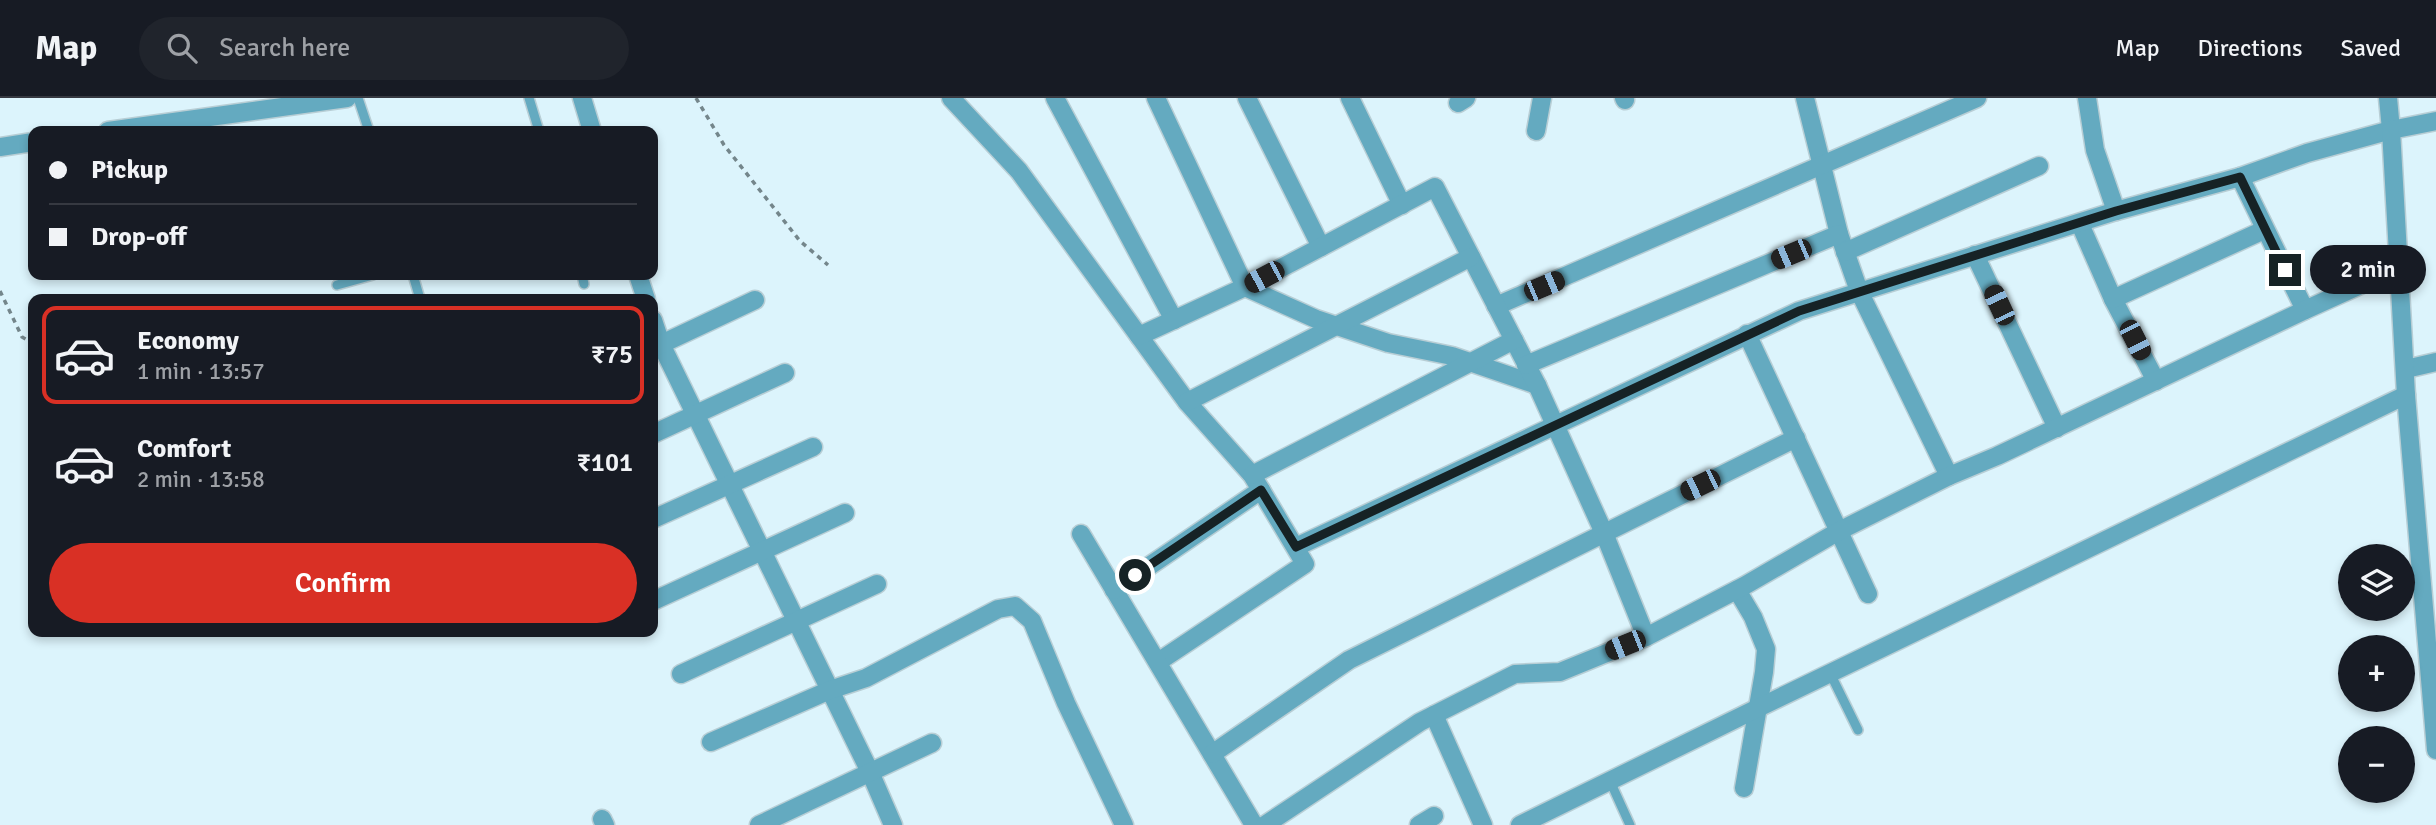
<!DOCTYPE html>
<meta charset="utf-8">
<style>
:root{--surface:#171b24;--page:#20242c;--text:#f1f3f6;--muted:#9ea1a6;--line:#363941;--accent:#d93025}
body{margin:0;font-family:Signika,sans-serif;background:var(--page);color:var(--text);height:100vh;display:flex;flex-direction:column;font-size:26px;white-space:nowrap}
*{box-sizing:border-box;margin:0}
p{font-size:23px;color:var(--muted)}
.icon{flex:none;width:38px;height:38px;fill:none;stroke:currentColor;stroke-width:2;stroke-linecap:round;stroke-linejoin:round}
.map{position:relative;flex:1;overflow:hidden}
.panel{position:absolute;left:28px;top:196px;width:630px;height:343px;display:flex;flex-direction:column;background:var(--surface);border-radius:14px;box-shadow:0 4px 10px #0003}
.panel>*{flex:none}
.banner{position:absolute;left:28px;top:28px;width:630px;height:154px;border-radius:14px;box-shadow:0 4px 10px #0003;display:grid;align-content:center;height:154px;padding:0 21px;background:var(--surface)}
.controls{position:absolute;left:2338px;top:446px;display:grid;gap:14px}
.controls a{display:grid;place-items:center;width:77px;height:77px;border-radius:50%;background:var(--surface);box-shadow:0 4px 10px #0003;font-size:35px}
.end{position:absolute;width:32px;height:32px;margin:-16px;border:9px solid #162225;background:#fff;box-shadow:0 0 0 4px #fff}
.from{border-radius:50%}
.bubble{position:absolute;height:49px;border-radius:24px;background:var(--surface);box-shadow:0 4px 10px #0003;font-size:23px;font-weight:600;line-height:49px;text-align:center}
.car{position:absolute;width:21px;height:42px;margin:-21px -10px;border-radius:9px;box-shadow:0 0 5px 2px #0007;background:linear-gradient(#222 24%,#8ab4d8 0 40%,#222 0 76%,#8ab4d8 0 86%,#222 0)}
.banner b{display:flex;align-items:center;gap:24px;height:66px;font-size:26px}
.banner b+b{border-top:2px solid var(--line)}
.banner i{width:18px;height:18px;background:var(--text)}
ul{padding:12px 0 0;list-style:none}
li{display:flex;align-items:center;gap:21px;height:98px;margin:0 14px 10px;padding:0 7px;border:4px solid transparent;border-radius:14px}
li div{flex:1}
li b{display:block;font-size:26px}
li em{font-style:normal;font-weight:600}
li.selected{border-color:var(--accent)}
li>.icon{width:63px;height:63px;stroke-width:1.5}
.action{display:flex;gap:14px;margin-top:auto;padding:14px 21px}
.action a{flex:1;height:80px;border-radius:42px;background:var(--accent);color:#fff;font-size:28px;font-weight:600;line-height:80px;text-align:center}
header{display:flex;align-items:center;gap:42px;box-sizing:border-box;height:98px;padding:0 35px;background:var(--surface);border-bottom:2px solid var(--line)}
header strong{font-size:33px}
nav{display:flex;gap:38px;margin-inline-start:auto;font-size:24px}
.search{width:490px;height:63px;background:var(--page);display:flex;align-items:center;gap:18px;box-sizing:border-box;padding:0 24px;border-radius:38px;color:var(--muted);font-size:26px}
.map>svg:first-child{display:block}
</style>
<header>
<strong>Map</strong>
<div class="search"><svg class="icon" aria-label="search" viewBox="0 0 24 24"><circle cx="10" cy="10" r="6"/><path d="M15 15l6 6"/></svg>Search here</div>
<nav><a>Map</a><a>Directions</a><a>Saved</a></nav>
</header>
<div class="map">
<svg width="2436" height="727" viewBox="0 0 2436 727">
<rect width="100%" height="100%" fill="#dcf4fc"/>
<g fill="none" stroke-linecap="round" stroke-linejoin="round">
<g stroke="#b8ced5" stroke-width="12">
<g id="service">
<polyline points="358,0 369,33"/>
<polyline points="529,0 539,33"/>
<polyline points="413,177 420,201"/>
<polyline points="582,177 584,186"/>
<polyline points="337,187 373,177"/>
<polyline points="1830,575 1858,632"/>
<polyline points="1610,683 1630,727"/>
</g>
</g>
<g stroke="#b8ced5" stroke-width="21">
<g id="minor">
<polyline points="582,0 592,33"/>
<polyline points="951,0 1019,73 1187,304 1252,377 1305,466 1158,564"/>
<polyline points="1055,0 1174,222"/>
<polyline points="1156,0 1245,189 1316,221 1388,245 1452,258 1537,287"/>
<polyline points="1247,0 1321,149"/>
<polyline points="1350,0 1402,107"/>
<polyline points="1624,0 1625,2"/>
<polyline points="1805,0 1839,136 1859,193 1949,378"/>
<polyline points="2087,0 2095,52 2116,113"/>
<polyline points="1458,5 1466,0"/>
<polyline points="108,33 347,0"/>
<polyline points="1536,33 1542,0"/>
<polyline points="0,49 33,44"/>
<polyline points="2240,79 2305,212"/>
<polyline points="2080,126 2113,201 2156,283"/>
<polyline points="1845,154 2039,68"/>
<polyline points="1975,157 2057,330"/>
<polyline points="638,177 646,201"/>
<polyline points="2113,201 2264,132"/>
<polyline points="1496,208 1977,0"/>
<polyline points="653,222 661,246 870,674 893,727"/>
<polyline points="1747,236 1868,496"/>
<polyline points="1139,238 1245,189 1435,89 1537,287 1604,435 1646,539"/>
<polyline points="653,250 755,202"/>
<polyline points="1526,267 1839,136"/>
<polyline points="2406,271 2436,264"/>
<polyline points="1187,304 1471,159"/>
<polyline points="653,336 785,275"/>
<polyline points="1252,377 1514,242"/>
<polyline points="653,421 813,349"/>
<polyline points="1081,436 1254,727"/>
<polyline points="1296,449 1799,213 2116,113 2240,79 2307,55 2391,32 2388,0"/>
<polyline points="1114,492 1261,392"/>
<polyline points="1737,492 1753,519 1766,551 1764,574 1744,690"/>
<polyline points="653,503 845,415"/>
<polyline points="681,576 877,486"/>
<polyline points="1434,617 1483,727"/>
<polyline points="711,644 830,592 866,580 998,511 1015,508 1032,523 1066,605 1124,727"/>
<polyline points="1212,656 1349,562 1796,340"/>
<polyline points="602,721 605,727"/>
<polyline points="759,727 932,645"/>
<polyline points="1265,727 1420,624 1515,576 1560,574 1646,539 1744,488 1839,433 1949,378 1997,358 2305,212 2398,170"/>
<polyline points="1419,727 1434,718"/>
<polyline points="1520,727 1758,610 2406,297"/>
</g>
</g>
<g stroke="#b8ced5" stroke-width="21">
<polyline id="tertiary" points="2436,23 2391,32 2406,297 2436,652"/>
</g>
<g stroke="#74868b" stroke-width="3.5" stroke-dasharray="5 5" stroke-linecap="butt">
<polyline points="696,0 724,47 800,143 828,167"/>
<polyline points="0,193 22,239 33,245"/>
</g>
<use href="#service" stroke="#64aac0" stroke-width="9"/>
<use href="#minor" stroke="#64aac0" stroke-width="18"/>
<use href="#tertiary" stroke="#64aac0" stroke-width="18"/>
</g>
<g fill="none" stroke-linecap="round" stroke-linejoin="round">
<polyline stroke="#162225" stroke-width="9" points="1135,477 1261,392 1296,449 1799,213 2116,113 2240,79 2285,172"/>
</g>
</svg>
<div class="controls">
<a><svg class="icon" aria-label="layers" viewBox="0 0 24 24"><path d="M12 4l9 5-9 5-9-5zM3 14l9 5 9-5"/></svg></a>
<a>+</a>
<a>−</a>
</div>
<i class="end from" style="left:1135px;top:477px"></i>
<i class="end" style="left:2285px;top:172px"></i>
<div class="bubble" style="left:2310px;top:147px;width:116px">2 min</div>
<i class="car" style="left:1791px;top:156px;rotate:247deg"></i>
<i class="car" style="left:1264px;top:179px;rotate:242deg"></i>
<i class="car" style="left:1544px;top:188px;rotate:67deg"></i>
<i class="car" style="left:1999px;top:207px;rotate:335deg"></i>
<i class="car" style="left:2135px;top:242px;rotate:153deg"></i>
<i class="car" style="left:1700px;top:387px;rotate:244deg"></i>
<i class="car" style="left:1625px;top:547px;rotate:248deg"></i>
<div class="banner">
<b><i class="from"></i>Pickup</b>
<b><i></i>Drop-off</b>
</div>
<section class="panel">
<ul>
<li class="selected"><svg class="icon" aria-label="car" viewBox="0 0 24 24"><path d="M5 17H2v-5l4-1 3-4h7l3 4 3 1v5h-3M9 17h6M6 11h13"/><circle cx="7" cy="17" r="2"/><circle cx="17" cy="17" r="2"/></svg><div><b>Economy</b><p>1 min · 13:57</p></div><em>₹75</em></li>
<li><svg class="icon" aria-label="car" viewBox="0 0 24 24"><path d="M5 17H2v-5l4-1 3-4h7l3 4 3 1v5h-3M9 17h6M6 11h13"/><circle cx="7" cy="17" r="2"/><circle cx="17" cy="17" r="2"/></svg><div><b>Comfort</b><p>2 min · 13:58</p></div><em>₹101</em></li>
</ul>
<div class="action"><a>Confirm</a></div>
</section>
</div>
